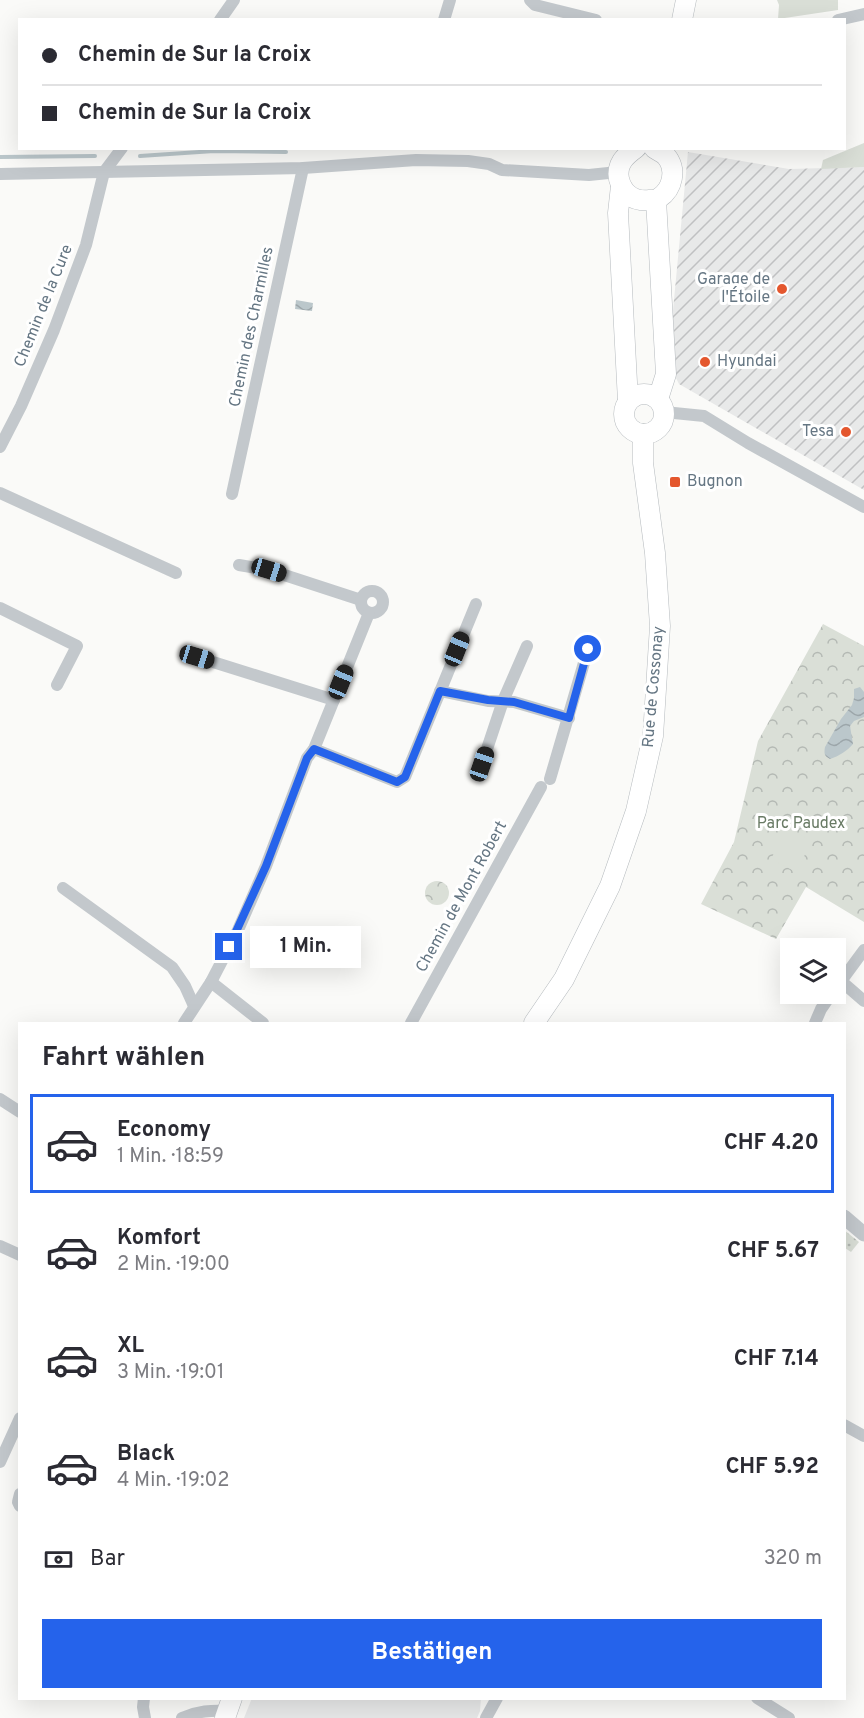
<!DOCTYPE html>
<html lang="de">
<meta charset="utf-8">
<style>
:root{--surface:#fff;--page:#f7f7f7;--text:#2b2b33;--muted:#7c7c81;--line:#e1e1e2;--accent:#2563eb}
body{margin:0;font-family:Overpass,sans-serif;background:var(--page);color:var(--text);height:100vh;display:flex;flex-direction:column;font-size:22px;white-space:nowrap}
*{box-sizing:border-box;margin:0}
p{font-size:20px;color:var(--muted)}
.icon{flex:none;width:33px;height:33px;fill:none;stroke:currentColor;stroke-width:2;stroke-linecap:round;stroke-linejoin:round}
.map{position:relative;flex:1;overflow:hidden}
.sheet{position:absolute;left:18px;top:1022px;width:828px;height:678px;display:flex;flex-direction:column;background:var(--surface);border-radius:0px;box-shadow:0 6px 24px #0002}
.sheet>*{flex:none}
.banner{position:absolute;left:18px;top:18px;width:828px;height:132px;border-radius:0px;box-shadow:0 6px 24px #0002;display:grid;align-content:center;height:132px;padding:0 24px;background:var(--surface)}
.controls{position:absolute;left:780px;top:938px;display:grid;gap:12px}
.controls a{display:grid;place-items:center;width:66px;height:66px;border-radius:0px;background:var(--surface);box-shadow:0 6px 24px #0002;font-size:30px}
.end{position:absolute;width:27px;height:27px;margin:-14px;border:8px solid #2563eb;background:#fff;box-shadow:0 0 0 3px #fff}
.from{border-radius:50%}
.bubble{position:absolute;height:42px;border-radius:0px;background:var(--surface);box-shadow:0 6px 24px #0002;font-size:20px;font-weight:700;line-height:42px;text-align:center}
.car{position:absolute;width:18px;height:36px;margin:-18px -9px;border-radius:8px;box-shadow:0 0 4px 2px #0007;background:linear-gradient(#222 24%,#8ab4d8 0 40%,#222 0 76%,#8ab4d8 0 86%,#222 0)}
.banner b{display:flex;align-items:center;gap:21px;height:57px;font-size:22px}
.banner b+b{border-top:2px solid var(--line)}
.banner i{width:15px;height:15px;background:var(--text)}
ul{padding:0;list-style:none}
li{display:flex;align-items:center;gap:18px;height:99px;margin:0 12px 9px;padding:0 12px;border:3px solid transparent;border-radius:0px}
li div{flex:1}
li b{display:block;font-size:22px}
li em{font-style:normal;font-weight:700}
li.selected{border-color:var(--accent)}
li>.icon{width:54px;height:54px;stroke-width:1.5}
h2{padding:0 24px;font-size:27px;line-height:72px}
.pay{display:flex;align-items:center;gap:15px;height:66px;padding:0 24px;font-size:22px}
.pay p{margin-inline-start:auto}
.primary-button{display:flex;gap:12px;margin-top:auto;padding:12px 24px}
.primary-button a{flex:1;height:69px;border-radius:0px;background:var(--accent);color:#fff;font-size:24px;font-weight:700;line-height:69px;text-align:center}
.map>svg:first-child{display:block}
</style>
<div class="map">
<svg width="864" height="1718" viewBox="0 0 864 1718">
<defs>
<pattern id="industrial-furrows" width="10" height="10" patternUnits="userSpaceOnUse" patternTransform="scale(1.5)"><rect width="10" height="10" fill="#e8e9e9"/><path d="M-1 1l2-2M0 10L10 0M9 11l2-2" fill="none" stroke="#c0c1c2"/></pattern>
<pattern id="grass-dots" width="8" height="8" patternUnits="userSpaceOnUse" patternTransform="scale(1.5)"><rect width="8" height="8" fill="#dadfd7"/><path d="M2 2h.1M6 6h.1" fill="none" stroke="#b4b9b4" stroke-width="1.8" stroke-linecap="round"/></pattern>
<pattern id="park-crowns" width="20" height="18" patternUnits="userSpaceOnUse" patternTransform="scale(1.5)"><rect width="20" height="18" fill="#dadfd7"/><path d="M2 6a3 3 0 1 1 6 0M12 15a3 3 0 1 1 6 0" fill="none" stroke="#b4b9b4"/></pattern>
<pattern id="water-waves" width="16" height="10" patternUnits="userSpaceOnUse" patternTransform="scale(1.5)"><rect width="16" height="10" fill="#bbc7cb"/><path d="M0 5q4-4 8 0t8 0" fill="none" stroke="#9ca6aa"/></pattern>
</defs>
<rect width="100%" height="100%" fill="#fafaf8"/>
<polygon fill="#e8e9e9" points="252,1698 481,1698 480,1711 477,1718 244,1718"/>
<polygon fill="url(#industrial-furrows)" points="688,152 789,169 864,167 864,490 679,384 673,372 670,342"/>
<polygon fill="url(#grass-dots)" points="844,1230 859,1242 851,1252 845,1248"/>
<g fill="url(#park-crowns)">
<polygon points="823,624 864,646 864,922 806,887 776,939 701,904 734,842 758,741"/>
<circle cx="437" cy="893" r="12"/>
</g>
<g fill="#dadfd7">
<polygon points="777,0 838,0 838,10 778,19 779,5"/>
<polygon points="864,143 864,167 821,169 823,160"/>
<polygon points="787,828 812,841 796,872 771,859"/>
</g>
<g fill="url(#water-waves)">
<polygon points="296,300 313,303 312,311 295,309"/>
<path d="M860,687l4,5v25l-10,4 -4,5 3,18c-6,7 -14,12 -23,15 -6,-3 -6,-6 -5,-12l16,-28 11,-14 2,-7v-9z"/>
</g>
<g fill="none" stroke-linecap="round" stroke-linejoin="round">
<g stroke="#bbc7cb" stroke-width="4">
<polyline points="140,156 214,151 286,152"/>
<polyline points="0,157 95,156"/>
</g>
<g stroke="#b5babe" stroke-width="21">
<g id="primary">
<polyline points="682,20 686,0"/>
<path d="M636,148c-11,8 -20,16 -17,31 4,16 16,23 31,21 4,0 6,0 9,-2 14,-9 18,-29 7,-42 -3,-3 -8,-5 -12,-8"/>
<polyline points="621,186 618,213 628,401"/>
<polyline points="656,200 666,374 658,399"/>
<circle cx="644" cy="414" r="20"/>
<polyline points="534,1023 564,979 610,886 636,811 653,736 660,626 655,553 643,463 643,434"/>
<polyline points="225,1718 232,1698"/>
</g>
</g>
<g stroke="#c3c8cc" stroke-width="12">
<polyline points="530,0 535,5 596,20"/>
<polyline points="220,20 234,0"/>
<polyline points="444,20 450,0"/>
<polyline points="838,20 864,14"/>
<polyline points="0,174 303,168 416,160 468,161 489,164 502,170 589,175 618,172"/>
<polyline points="664,412 704,416 748,443 864,507"/>
<polyline points="0,447 21,406 54,330 86,245 104,172 122,148"/>
<polyline points="0,493 176,573"/>
<polyline points="232,494 303,168"/>
<polyline points="239,565 269,570 361,600"/>
<circle cx="372" cy="602" r="11"/>
<polyline points="0,608 77,646 57,685"/>
<polyline points="197,657 334,700"/>
<polyline points="440,691 488,701 514,702 569,718"/>
<polyline points="314,749 397,782 405,777 476,604"/>
<polyline points="482,764 503,701 527,646"/>
<polyline points="550,779 588,649"/>
<polyline points="63,888 172,967 185,986 194,1006"/>
<polyline points="841,981 864,1001"/>
<polyline points="211,982 263,1023"/>
<polyline points="836,988 864,950"/>
<polyline points="184,1023 211,982 238,930 266,866 307,758 314,749 369,613"/>
<polyline points="411,1023 541,787"/>
<polyline points="815,1023 821,1009 832,993"/>
<polyline points="0,1099 20,1112"/>
<polyline points="0,1246 20,1255"/>
<polyline points="844,1425 864,1436"/>
<polyline points="0,1462 20,1418"/>
<polyline points="20,1494 18,1502 20,1506"/>
<polyline points="144,1698 143,1707 145,1718"/>
<polyline points="757,1698 789,1718"/>
<path d="M182,1718c16,-7 29,-8 46,-7"/>
<polyline points="486,1718 497,1698"/>
</g>
<polyline stroke="#c3c8cc" stroke-width="15" points="844,1217 864,1234"/>
<use href="#primary" stroke="#fff" stroke-width="20"/>
</g>
<g fill="none" stroke-linecap="round" stroke-linejoin="round">
<polyline stroke="#2563eb" stroke-width="8" points="229,947 266,866 307,758 314,749 397,782 405,777 440,691 488,700 514,702 569,718 588,649"/>
</g>
<g fill="#e4572e" stroke="#fff" stroke-width="2">
<circle cx="782" cy="289" r="6"/>
<circle cx="705" cy="362" r="6"/>
<circle cx="846" cy="432" r="6"/>
<rect x="669" y="476" width="12" height="12" rx="3"/>
</g>
<g text-anchor="middle" dominant-baseline="central" stroke-width="6" stroke-linejoin="round" paint-order="stroke">
<g font-size="16" fill="#657683" stroke="#fff" text-anchor="end">
<text x="770" y="280">Garage de<tspan x="770" dy="18">l'Étoile</tspan></text>
<text x="717" y="362" text-anchor="start">Hyundai</text>
<text x="834" y="432">Tesa</text>
<text x="687" y="482" text-anchor="start">Bugnon</text>
</g>
<g font-size="16" fill="#657683" stroke="#fff">
<text transform="translate(44 306) rotate(-68)">Chemin de la Cure</text>
<text transform="translate(252 327) rotate(-78)">Chemin des Charmilles</text>
<text transform="translate(654 687) rotate(-85)">Rue de Cossonay</text>
<text transform="translate(462 897) rotate(-61)">Chemin de Mont Robert</text>
</g>
<g font-size="16" fill="#687a64" stroke="#fff">
<text x="801" y="824">Parc Paudex</text>
</g>
</g>
</svg>
<div class="controls">
<a><svg class="icon" aria-label="layers" viewBox="0 0 24 24"><path d="M12 4l9 5-9 5-9-5zM3 14l9 5 9-5"/></svg></a>
</div>
<i class="end from" style="left:588px;top:649px"></i>
<i class="end" style="left:229px;top:947px"></i>
<div class="bubble" style="left:250px;top:926px;width:111px">1 Min.</div>
<i class="car" style="left:269px;top:570px;rotate:107deg"></i>
<i class="car" style="left:457px;top:649px;rotate:22deg"></i>
<i class="car" style="left:197px;top:657px;rotate:107deg"></i>
<i class="car" style="left:341px;top:682px;rotate:22deg"></i>
<i class="car" style="left:482px;top:764px;rotate:19deg"></i>
<div class="banner">
<b><i class="from"></i>Chemin de Sur la Croix</b>
<b><i></i>Chemin de Sur la Croix</b>
</div>
<section class="sheet">
<h2>Fahrt wählen</h2>
<ul>
<li class="selected"><svg class="icon" aria-label="car" viewBox="0 0 24 24"><path d="M5 17H2v-5l4-1 3-4h7l3 4 3 1v5h-3M9 17h6M6 11h13"/><circle cx="7" cy="17" r="2"/><circle cx="17" cy="17" r="2"/></svg><div><b>Economy</b><p>1 Min. · 18:59</p></div><em>CHF 4.20</em></li>
<li><svg class="icon" aria-label="car" viewBox="0 0 24 24"><path d="M5 17H2v-5l4-1 3-4h7l3 4 3 1v5h-3M9 17h6M6 11h13"/><circle cx="7" cy="17" r="2"/><circle cx="17" cy="17" r="2"/></svg><div><b>Komfort</b><p>2 Min. · 19:00</p></div><em>CHF 5.67</em></li>
<li><svg class="icon" aria-label="car" viewBox="0 0 24 24"><path d="M5 17H2v-5l4-1 3-4h7l3 4 3 1v5h-3M9 17h6M6 11h13"/><circle cx="7" cy="17" r="2"/><circle cx="17" cy="17" r="2"/></svg><div><b>XL</b><p>3 Min. · 19:01</p></div><em>CHF 7.14</em></li>
<li><svg class="icon" aria-label="car" viewBox="0 0 24 24"><path d="M5 17H2v-5l4-1 3-4h7l3 4 3 1v5h-3M9 17h6M6 11h13"/><circle cx="7" cy="17" r="2"/><circle cx="17" cy="17" r="2"/></svg><div><b>Black</b><p>4 Min. · 19:02</p></div><em>CHF 5.92</em></li>
</ul>
<div class="pay"><svg class="icon" aria-label="cash" viewBox="0 0 24 24"><path d="M3 7h18v10H3z"/><circle cx="12" cy="12" r="2"/></svg>Bar<p>320 m</p></div>
<div class="primary-button"><a>Bestätigen</a></div>
</section>
</div>
